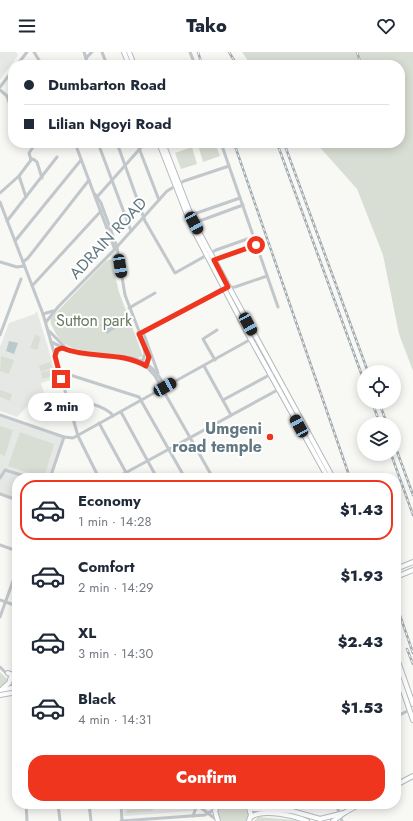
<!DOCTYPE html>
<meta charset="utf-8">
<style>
:root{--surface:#fff;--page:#f2f2f3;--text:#1f2937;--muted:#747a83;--line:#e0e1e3;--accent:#ef351e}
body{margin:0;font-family:Jost,sans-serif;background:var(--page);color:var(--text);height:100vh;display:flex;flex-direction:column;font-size:15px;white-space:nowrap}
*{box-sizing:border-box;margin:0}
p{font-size:13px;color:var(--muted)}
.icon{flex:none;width:22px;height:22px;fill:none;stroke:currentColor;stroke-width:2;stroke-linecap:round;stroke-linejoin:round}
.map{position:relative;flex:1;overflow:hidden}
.sheet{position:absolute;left:12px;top:421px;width:389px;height:336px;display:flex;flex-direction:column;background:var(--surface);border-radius:16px;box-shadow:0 2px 10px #0003}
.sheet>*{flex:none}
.banner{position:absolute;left:8px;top:8px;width:397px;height:88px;border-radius:16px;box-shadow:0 2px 10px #0003;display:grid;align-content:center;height:88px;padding:0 16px;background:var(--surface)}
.tools{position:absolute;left:357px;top:313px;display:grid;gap:8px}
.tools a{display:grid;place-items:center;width:44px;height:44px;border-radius:50%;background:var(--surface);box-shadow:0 2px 10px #0003;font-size:20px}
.end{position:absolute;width:18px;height:18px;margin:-9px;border:5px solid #ef351e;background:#fff;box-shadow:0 0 0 2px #fff}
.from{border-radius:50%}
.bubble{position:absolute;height:28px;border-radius:14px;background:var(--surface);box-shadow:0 2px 10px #0003;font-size:13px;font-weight:800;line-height:28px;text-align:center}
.car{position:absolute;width:12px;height:24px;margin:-12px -6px;border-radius:5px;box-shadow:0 0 3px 1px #0007;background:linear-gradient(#222 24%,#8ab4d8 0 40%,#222 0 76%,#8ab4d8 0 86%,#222 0)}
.banner b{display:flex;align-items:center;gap:14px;height:38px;font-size:15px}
.banner b+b{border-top:1px solid var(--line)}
.banner i{width:10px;height:10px;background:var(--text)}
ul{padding:7px 0 0;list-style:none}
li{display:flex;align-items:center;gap:12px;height:60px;margin:0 8px 6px;padding:0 8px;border:2px solid transparent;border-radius:16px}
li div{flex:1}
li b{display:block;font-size:15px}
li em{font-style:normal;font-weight:800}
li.selected{border-color:var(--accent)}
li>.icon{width:36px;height:36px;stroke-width:1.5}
.action{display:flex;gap:8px;margin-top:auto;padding:8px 16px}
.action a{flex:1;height:46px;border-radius:16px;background:var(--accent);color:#fff;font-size:16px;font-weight:800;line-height:46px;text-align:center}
header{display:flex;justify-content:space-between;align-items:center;height:52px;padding:0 16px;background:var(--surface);font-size:18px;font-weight:800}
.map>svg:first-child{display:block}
</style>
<header><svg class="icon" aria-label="menu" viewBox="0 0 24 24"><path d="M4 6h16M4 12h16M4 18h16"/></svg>Tako<svg class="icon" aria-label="heart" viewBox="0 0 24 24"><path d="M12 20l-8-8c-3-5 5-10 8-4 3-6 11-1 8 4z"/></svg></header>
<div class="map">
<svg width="413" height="769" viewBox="0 0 413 769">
<rect width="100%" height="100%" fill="#f8f8f5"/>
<g fill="#e6e8e6">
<polygon points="0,0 16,0 18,3 0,28"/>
<polygon points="37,259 57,326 41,331 49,358 30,351 17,365 0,359 0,295 9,271 35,262"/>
<polygon points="0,363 64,385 50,426 17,426 17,448 0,442"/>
<polygon points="123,752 189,752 194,757 192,759 124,764"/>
</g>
<g fill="#d9ded4">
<polygon points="242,0 413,0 413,319 399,282 383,203 357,137 316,91 400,91 400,13 251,13"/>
<polygon points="204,91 215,91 220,104 203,110 198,93"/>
<polygon points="192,95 197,112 181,117 175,101"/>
<path d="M111,207l8,33 24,64 -5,2c-26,-8 -71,3 -84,-28 -2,-4 -4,-7 -3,-12l55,-57z"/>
<polygon points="35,283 41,285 37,298 30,296"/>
<polygon points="1,304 14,308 9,322 0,319"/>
<polygon points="50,310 52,316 41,320 39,314"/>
<polygon points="53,317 55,323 43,327 41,321"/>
<polygon points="0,338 12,342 10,349 0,345"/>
<polygon points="0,374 13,378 5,404 0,402"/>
<polygon points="20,380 54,392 44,426 8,414"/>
<polygon points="0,620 8,628 5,633 0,634"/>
<polygon points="126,752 152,752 153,759 127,761"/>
<path d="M221,752c10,0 24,-2 28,10l-3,7h-24l-3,-2 -2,-8z"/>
<polygon points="258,765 295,768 297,769 254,769"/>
</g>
<g fill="#b9c9cc">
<polygon points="109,267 116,276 107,282 101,273"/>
<polygon points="9,289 18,291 14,302 6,299"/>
</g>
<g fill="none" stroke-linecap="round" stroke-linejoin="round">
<g stroke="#b4bbbe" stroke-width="6">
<g id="major">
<polyline points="124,0 129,13"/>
<polyline points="129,0 134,13"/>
<polyline points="159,91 191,173 249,284 328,426"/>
<polyline points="163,91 194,171 333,426"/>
<polyline points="396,517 413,510"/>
<polyline points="396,525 413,518"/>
<polyline points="396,604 413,652"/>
<polyline points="396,618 413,668"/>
<polyline points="8,621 17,625"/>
<polyline points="3,636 9,631 11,625"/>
<polyline points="0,638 17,635"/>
<polyline points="0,643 17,640"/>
<polyline points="396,733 413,724"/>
<polyline points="242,752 253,757 292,759 320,767 344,761 360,752"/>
<polyline points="249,756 251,763 249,769"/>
<path d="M251,765c12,-9 44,-1 56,4"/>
<polyline points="218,769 215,759 218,752"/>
<polyline points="333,769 344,761"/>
</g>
</g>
<g stroke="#c1c7ca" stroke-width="3">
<polyline points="34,0 42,13"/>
<polyline points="84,0 88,13"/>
<polyline points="102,0 107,13"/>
<polyline points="190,0 195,13"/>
<polyline points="86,6 92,0"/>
<polyline points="17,13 27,0"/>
<polyline points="0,35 13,18"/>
<polyline points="0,38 7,44 13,61"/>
<polyline points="75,91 115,198"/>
<polyline points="98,91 131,179"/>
<polyline points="117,91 145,169 175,221 216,198 253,185"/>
<polyline points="137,91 159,148"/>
<polyline points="221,91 278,255"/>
<polyline points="31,108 33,107 37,110 42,126"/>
<polyline points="31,108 29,101 36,91"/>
<polyline points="19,124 26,145"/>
<polyline points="0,141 19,124 31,108"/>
<polyline points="95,142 101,151 117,195 125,243 148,302 146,314"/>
<polyline points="97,145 145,91"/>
<polyline points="0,150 43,262 78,384 99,426"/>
<polyline points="191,163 240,146"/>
<polyline points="7,169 57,105"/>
<polyline points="194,171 243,153"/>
<polyline points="15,189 81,108"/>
<polyline points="212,208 256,193"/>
<polyline points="0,210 17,215 24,214"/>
<polyline points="23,210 28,206 89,128"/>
<polyline points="32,234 101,159"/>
<polyline points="129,256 155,241"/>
<polyline points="43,262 53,259"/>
<polyline points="46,270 58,255 115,197 167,139 184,129 229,114"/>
<polyline points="49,279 66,296"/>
<polyline points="143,280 158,321"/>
<polyline points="139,282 223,236 235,235 267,224"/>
<polyline points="0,283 21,227"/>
<path d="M51,290c10,4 19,10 29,12 39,6 65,-8 85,33"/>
<polyline points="55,304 57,298 62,295"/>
<polyline points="130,306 146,314 155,324 213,426"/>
<polyline points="215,308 203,287 217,278"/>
<polyline points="142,310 145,302 143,292"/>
<polyline points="204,314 231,363"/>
<polyline points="61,323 67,322 139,345 185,426"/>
<polyline points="223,348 275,320"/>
<path d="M68,349c10,-3 40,6 45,15"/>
<polyline points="121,360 157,426"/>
<polyline points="0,363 64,385 73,386 253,286"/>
<polyline points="99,371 129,426"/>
<polyline points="280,423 282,426"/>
<polyline points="0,426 5,418 31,426"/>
<polyline points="50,426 64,385"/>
<polyline points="116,426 283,335"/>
<polyline points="320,426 330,420"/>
<polyline points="0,442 17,448"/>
<polyline points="0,493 17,499"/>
<polyline points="0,548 17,554"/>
<polyline points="0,565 17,518"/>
<polyline points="0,615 14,629 17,642"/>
<polyline points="396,665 409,658"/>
<polyline points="26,752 27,769"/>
<polyline points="58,752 60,769"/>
<polyline points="89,752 91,769"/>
<polyline points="121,752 122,769"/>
<polyline points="196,752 218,769"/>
<polyline points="336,752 342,769"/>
<polyline points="291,763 293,755 299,752"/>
<polyline points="193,764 197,753"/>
<polyline points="121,769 205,763 215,757"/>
</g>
<use href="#major" stroke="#fff" stroke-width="4"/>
<g stroke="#a2abb0" stroke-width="2.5">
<g id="rail">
<polyline points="198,0 202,13"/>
<polyline points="229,0 237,13"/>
<polyline points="357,0 361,13"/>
<polyline points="234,91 350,426"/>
<polyline points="277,91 364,329"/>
<polyline points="284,91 368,320"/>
<polyline points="372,350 380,372"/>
<polyline points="379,350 387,372"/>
<polyline points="394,391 413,443"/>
<polyline points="391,402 413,463"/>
<polyline points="396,552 413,601"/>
<polyline points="407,597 413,612"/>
</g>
</g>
<use href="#rail" stroke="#fff" stroke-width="1" stroke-dasharray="3" stroke-linecap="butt"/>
</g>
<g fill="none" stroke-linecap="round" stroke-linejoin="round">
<path stroke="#ef351e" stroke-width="5" d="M61,327l-6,-23 2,-6 5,-2c27,11 59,3 84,18l3,-9 -10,-23 89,-47 -14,-27 42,-15"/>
</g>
<circle fill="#ef351e" stroke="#fff" stroke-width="1.5" cx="270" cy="385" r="4"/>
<g text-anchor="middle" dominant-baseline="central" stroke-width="4" stroke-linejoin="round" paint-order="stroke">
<g font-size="16" fill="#617882" stroke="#fff">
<text transform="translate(108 186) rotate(-47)">ADRAIN ROAD</text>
</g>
<g font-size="16" fill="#687a60" stroke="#fff">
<text x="94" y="268">Sutton park</text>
</g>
<g font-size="16" font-weight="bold" fill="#617882" stroke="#fff" text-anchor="end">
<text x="262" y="376">Umgeni<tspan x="262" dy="18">road temple</tspan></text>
</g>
</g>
</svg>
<div class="tools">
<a><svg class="icon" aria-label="locate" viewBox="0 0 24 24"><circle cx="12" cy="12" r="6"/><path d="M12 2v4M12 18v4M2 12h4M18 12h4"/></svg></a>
<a><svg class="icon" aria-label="layers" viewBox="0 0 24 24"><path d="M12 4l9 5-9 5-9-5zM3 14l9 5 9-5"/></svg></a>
</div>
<i class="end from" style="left:256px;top:193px"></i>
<i class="end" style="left:61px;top:327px"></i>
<div class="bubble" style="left:28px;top:341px;width:66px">2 min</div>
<i class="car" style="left:194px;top:171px;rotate:151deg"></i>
<i class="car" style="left:120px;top:214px;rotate:171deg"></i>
<i class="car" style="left:248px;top:272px;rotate:152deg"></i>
<i class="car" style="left:165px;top:335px;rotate:61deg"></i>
<i class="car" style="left:299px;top:374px;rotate:331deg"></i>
<div class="banner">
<b><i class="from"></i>Dumbarton Road</b>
<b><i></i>Lilian Ngoyi Road</b>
</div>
<section class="sheet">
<ul>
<li class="selected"><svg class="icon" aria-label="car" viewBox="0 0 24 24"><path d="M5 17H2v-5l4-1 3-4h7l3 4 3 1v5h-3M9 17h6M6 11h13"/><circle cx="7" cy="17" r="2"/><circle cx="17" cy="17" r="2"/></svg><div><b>Economy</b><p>1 min · 14:28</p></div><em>$1.43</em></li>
<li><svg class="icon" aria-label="car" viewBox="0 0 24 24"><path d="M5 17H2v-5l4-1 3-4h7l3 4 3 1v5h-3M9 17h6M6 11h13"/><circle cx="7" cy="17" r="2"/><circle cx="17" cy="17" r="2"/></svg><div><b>Comfort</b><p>2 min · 14:29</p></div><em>$1.93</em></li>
<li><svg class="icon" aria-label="car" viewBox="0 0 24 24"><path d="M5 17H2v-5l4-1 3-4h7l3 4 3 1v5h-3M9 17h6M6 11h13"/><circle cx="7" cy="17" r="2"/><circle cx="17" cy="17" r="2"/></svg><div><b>XL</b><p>3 min · 14:30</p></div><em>$2.43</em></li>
<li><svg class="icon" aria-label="car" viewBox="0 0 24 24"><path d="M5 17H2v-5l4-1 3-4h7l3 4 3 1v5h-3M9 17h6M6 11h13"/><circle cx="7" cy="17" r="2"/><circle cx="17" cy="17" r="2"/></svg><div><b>Black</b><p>4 min · 14:31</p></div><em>$1.53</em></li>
</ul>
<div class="action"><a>Confirm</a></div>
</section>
</div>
